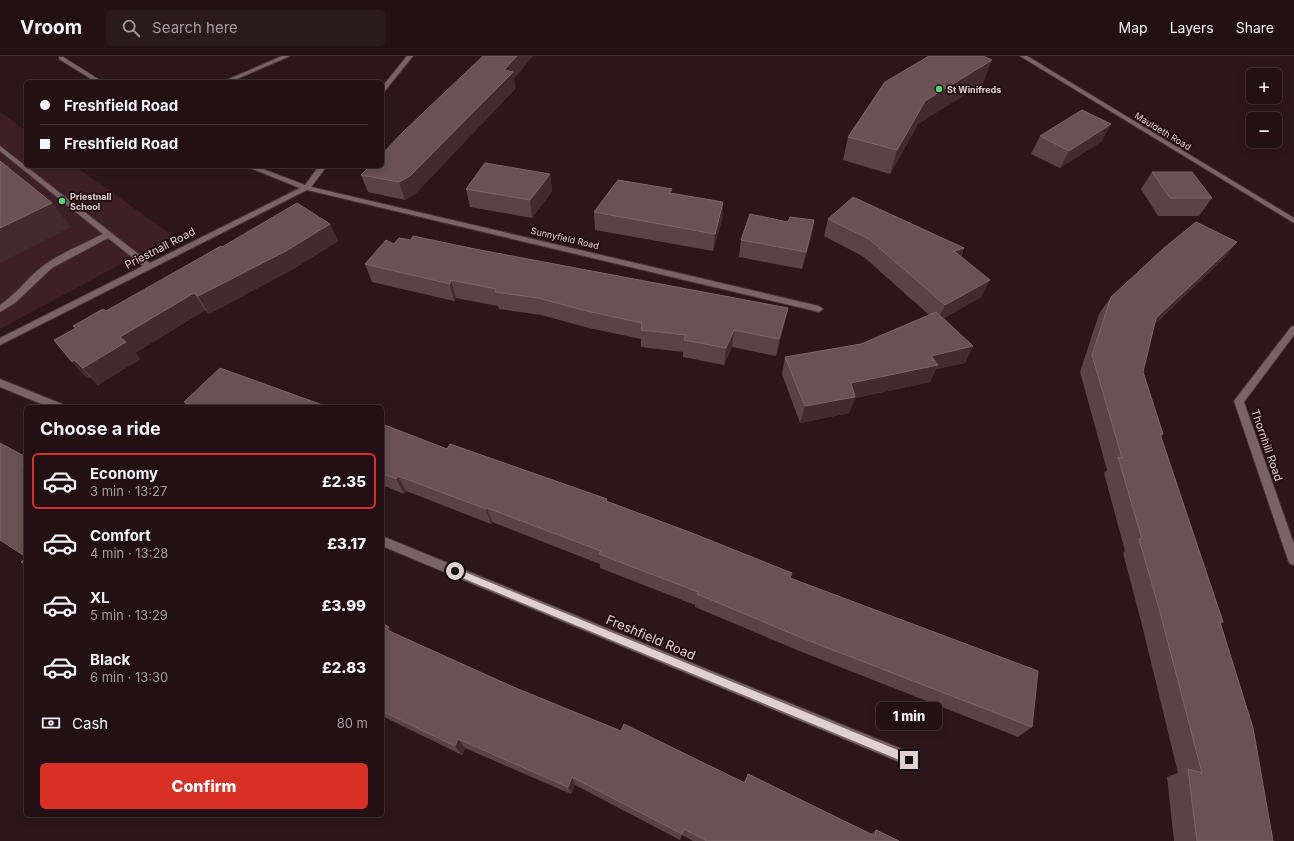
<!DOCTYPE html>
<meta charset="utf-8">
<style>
:root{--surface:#221014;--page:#2a191d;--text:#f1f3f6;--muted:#a29da0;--line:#3f3034;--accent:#d93025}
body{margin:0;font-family:Inter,sans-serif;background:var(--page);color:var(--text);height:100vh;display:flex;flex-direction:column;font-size:15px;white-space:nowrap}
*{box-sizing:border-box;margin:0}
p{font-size:13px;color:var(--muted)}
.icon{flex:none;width:22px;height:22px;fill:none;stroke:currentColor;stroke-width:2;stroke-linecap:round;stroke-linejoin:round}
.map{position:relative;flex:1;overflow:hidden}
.side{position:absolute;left:24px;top:349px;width:360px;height:412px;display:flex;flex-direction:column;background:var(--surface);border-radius:6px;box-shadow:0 2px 10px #0003,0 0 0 1px var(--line)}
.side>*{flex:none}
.top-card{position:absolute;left:24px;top:24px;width:360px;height:88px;border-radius:6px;box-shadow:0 2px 10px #0003,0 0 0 1px var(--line);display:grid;align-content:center;height:88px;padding:0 16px;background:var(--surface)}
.tools{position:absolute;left:1246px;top:12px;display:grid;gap:8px}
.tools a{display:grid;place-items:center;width:36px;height:36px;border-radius:6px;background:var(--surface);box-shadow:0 2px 10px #0003,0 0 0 1px var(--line);font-size:20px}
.end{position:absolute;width:18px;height:18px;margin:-9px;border:5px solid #e0d0d1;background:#111;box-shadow:0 0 0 2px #111}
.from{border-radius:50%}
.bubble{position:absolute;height:28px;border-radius:6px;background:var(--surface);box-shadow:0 2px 10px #0003,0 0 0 1px var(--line);font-size:13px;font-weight:800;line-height:28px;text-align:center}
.top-card b{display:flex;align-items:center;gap:14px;height:38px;font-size:15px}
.top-card b+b{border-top:1px solid var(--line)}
.top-card i{width:10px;height:10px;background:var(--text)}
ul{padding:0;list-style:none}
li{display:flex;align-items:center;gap:12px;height:56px;margin:0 8px 6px;padding:0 8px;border:2px solid transparent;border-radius:6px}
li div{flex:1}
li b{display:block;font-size:15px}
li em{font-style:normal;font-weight:800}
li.active{border-color:var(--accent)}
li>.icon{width:36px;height:36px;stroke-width:1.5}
h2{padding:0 16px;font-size:18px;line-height:48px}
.pay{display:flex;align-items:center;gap:10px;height:44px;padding:0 16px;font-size:15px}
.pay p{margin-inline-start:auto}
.primary-button{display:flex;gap:8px;margin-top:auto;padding:8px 16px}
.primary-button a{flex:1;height:46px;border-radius:6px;background:var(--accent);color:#fff;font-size:16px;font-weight:800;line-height:46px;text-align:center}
header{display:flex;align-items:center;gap:24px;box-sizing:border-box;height:56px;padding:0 20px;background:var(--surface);border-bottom:1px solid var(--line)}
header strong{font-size:19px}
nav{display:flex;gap:22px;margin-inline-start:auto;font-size:14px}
.search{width:280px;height:36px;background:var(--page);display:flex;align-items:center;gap:10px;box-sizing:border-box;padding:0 14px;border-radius:6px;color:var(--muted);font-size:15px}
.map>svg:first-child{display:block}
</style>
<header>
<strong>Vroom</strong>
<div class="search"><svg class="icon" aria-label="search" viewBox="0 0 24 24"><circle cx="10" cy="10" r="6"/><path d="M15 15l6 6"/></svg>Search here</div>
<nav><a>Map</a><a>Layers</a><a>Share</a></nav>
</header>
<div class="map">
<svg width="1294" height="785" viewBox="0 0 1294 785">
<rect width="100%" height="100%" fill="#2d161a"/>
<polygon fill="#3d2025" points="0,56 26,75 26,110 75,110 173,180 0,273"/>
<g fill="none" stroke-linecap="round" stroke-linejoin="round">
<g stroke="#463034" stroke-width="2">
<g id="minor">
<polygon points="282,0 290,0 230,26 222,26"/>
<polygon points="407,0 413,0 384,36 382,37 382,31"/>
<polygon points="1020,0 1027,0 1294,162 1294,167"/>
<polygon points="59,1 63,1 103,26 96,26 59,3"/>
<path d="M0,90l150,117 150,-75 -55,-22h10l50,19 14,-19h8l-16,21 508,119 4,3 -4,3 -512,-122 -307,155v-7l143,-72 -35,-28 -56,30 -37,35 -15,9v-7c15,-10 25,-24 38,-35 19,-16 44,-25 65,-36l-103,-83z"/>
<polygon points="1294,270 1294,279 1244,346 1294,488 1294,509 1290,508 1288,504 1234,345 1291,271"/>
<polygon points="0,323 62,348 64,351 49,351 0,331"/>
<polygon points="382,480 914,698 916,703 914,708 909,710 382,490"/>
</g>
</g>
<use href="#minor" fill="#7a6366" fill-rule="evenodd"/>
</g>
<g fill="#5b4246">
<polygon points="514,23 515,33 416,137 405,144 368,136 361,119"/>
<polygon points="983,27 918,68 890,118 843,104 848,81"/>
<polygon points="1040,80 1102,85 1060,112 1031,98"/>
<polygon points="1152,116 1212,142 1199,160 1158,160 1141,133"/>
<polygon points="550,118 552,135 532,162 470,151 466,133"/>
<polygon points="672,137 723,146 722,163 713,195 595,174 594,156"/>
<polygon points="828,163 964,192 961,201 981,241 944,262 973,290 965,307 936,313 930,326 855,342 849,357 800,367 782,318 785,301 861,288 929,259 864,201 824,180"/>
<polygon points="814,164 811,182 802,213 739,201 741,184 788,166"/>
<polygon points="330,168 338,185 295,212 209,258 205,254 135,297 140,303 98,329 90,321 87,322 72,306 75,272 73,270 106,255 222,191"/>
<polygon points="411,184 475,193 788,252 784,269 776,300 732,291 724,309 683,301 683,296 641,291 641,283 589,272 541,259 499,253 498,250 456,242 454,245 372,226 365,208 394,188"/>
<polygon points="1237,186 1223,203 1155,268 1143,316 1163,378 1161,381 1223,566 1221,568 1273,785 1174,785 1167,721 1178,717 1142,569 1123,497 1125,495 1104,417 1107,414 1080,316 1099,258 1111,241"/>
<polygon points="184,346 328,351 188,351"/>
<polygon points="382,368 447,393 607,443 607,446 790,522 1032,671 1018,681 797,594 695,551 695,549 600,512 600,508 492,466 491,468 406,435 404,438 382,429"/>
<polygon points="382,567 394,578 511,630 744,726 748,718 871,778 876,774 899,785 693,785 682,779 680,784 575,729 571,738 465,692 462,699 382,660"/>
</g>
<g fill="#432a2e">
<polygon points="517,0 533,0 514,23 515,33 416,137 405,144 399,126"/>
<polygon points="992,4 983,27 918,68 890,118 897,94 925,45"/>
<polygon points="1111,68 1102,85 1060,112 1069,95"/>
<polygon points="550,118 552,135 532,162 530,144"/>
<polygon points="723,146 722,163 713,195 715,178"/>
<polygon points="52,147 71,171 0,207 0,172"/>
<polygon points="814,164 811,182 802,213 806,196"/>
<polygon points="330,168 338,185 295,212 209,258 198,240"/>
<polygon points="1237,186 1223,203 1143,279 1156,262"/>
<polygon points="964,192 957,209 954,195"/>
<polygon points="451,224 456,242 454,245 450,228"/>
<polygon points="990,224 981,241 937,266 945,249"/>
<polygon points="194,237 205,254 135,297 140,303 98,329 83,312 120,281"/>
<polygon points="788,252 784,269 776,300 779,283"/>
<polygon points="734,274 732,291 724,309 726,292"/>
<polygon points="973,290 965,307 936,313 930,326 855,342 849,357 800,367 805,350 851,327 931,300"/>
<polygon points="74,304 90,321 87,322 72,306"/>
<polygon points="26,407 26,413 22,410"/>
<polygon points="398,420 406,435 404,438 396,423"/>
<polygon points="487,452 492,466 491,468 486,453"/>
<polygon points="389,571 398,583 387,574"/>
<polygon points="458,683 465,692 462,699 455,690"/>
<polygon points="572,721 575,729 571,738 568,731"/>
</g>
<g fill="#695154" stroke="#7c6568">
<polygon points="483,0 517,0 504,14 513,16 410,120 399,126 361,119 370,110 382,110 382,98 403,76"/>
<polygon points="929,0 983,0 992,4 925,45 897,94 848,81 885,26"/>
<polygon points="1082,54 1111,68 1069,95 1040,80"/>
<polygon points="0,105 52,147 0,172"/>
<polygon points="485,107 550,118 530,144 466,133"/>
<polygon points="1152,116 1192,116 1212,142 1170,142"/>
<polygon points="618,124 672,133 670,137 723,146 715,178 594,156"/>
<polygon points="853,141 964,192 954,195 990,224 945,249 869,183 828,163"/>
<polygon points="297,147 330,168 286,195 198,240 194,237 120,281 126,286 83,312 74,304 72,306 54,284 76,272 73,270 103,253 106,255 221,190 222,191"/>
<polygon points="750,158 788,166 790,161 814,164 806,196 741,184"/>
<polygon points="1196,166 1237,186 1156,262 1143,316 1163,378 1160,378 1223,566 1220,566 1253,672 1273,785 1197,785 1188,713 1202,717 1160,556 1139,483 1142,483 1118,401 1122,402 1092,299 1111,241 1164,192"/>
<polygon points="413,180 475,193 788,252 779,283 734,274 726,292 684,284 686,279 641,274 642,267 587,255 538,242 495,236 496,233 451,224 450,228 365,208 386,184 394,188 399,182 411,184"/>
<polygon points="936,256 973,290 931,300 938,309 851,327 855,341 805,350 785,301 861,288"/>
<polygon points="220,312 328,351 198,351 184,346"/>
<polygon points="382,368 447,393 450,388 607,443 606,445 692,477 792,517 790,522 1038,615 1032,671 802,582 697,538 698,536 599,498 601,495 487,452 486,453 398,420 396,423 382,417"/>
<polygon points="0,387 26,401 26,407 22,410 26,412 26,509 21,506 26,501 0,484"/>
<polygon points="382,567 389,571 387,574 511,630 621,675 624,668 745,727 748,718 875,780 876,774 899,785 707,785 684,773 682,778 572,721 568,731 458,683 455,690 382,655"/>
</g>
<polygon fill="#e0d0d1" points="455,512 912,700 912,707 909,708 453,518 451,515"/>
<g fill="#57d671" stroke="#220d11" stroke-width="1.5">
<circle cx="939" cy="33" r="4"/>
<circle cx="62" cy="145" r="4"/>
</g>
<g text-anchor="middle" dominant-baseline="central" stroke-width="3.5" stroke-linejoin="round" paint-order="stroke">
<g font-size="9" font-weight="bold" fill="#e0d0d1" stroke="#220d11" text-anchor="start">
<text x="947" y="33">St Winifreds</text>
<text x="70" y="140">Priestnall<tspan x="70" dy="10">School</tspan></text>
</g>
<g font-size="9" fill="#e0d0d1" stroke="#220d11">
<text transform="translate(1163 75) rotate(31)">Mauldeth Road</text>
<text transform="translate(565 182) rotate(13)">Sunnyfield Road</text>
</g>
<g font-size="11" fill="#e0d0d1" stroke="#220d11">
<text transform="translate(160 192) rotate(-27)">Priestnall Road</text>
<text transform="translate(1267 389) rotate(71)">Thornhill Road</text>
</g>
<g font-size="13" fill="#e0d0d1" stroke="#220d11">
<text transform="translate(651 581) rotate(23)">Freshfield Road</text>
</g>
</g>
</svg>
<div class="tools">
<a>+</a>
<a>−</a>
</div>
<i class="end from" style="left:455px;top:515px"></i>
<i class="end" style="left:909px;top:704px"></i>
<div class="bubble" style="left:876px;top:646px;width:66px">1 min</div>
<div class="top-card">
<b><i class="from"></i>Freshfield Road</b>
<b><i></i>Freshfield Road</b>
</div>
<section class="side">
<h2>Choose a ride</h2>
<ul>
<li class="active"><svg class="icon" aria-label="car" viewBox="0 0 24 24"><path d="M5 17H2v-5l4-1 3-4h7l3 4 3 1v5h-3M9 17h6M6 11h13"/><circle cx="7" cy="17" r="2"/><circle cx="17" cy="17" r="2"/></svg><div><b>Economy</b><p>3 min · 13:27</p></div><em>£2.35</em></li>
<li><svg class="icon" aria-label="car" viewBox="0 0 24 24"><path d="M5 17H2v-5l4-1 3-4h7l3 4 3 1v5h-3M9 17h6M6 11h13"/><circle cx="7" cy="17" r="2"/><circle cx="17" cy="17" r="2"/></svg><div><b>Comfort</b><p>4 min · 13:28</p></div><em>£3.17</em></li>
<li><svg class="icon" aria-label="car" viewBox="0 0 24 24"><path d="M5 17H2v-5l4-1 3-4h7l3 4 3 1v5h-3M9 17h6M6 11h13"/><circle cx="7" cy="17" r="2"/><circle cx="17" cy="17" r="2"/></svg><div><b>XL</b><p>5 min · 13:29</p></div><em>£3.99</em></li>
<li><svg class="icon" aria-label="car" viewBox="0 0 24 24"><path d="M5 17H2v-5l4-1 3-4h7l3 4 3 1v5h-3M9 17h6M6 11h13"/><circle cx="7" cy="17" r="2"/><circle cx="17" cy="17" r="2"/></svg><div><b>Black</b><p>6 min · 13:30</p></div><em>£2.83</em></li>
</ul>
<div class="pay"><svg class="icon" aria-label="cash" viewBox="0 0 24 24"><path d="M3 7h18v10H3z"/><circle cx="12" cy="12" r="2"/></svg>Cash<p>80 m</p></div>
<div class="primary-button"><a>Confirm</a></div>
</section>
</div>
